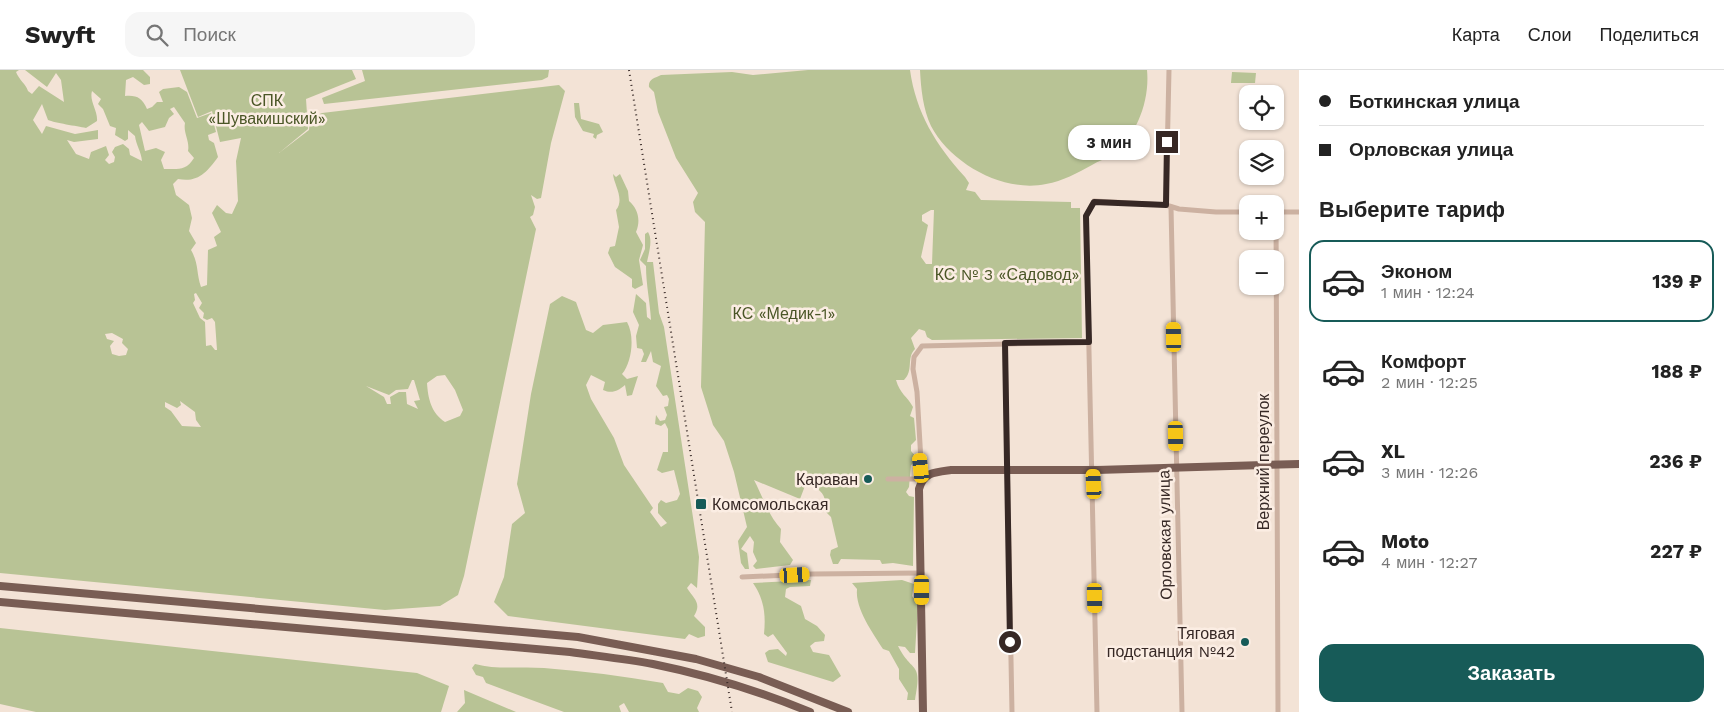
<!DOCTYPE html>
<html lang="ru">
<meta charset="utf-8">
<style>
:root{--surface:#fff;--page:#f6f6f6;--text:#222;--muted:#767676;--line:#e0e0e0;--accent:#175b58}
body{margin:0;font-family:"Work Sans",sans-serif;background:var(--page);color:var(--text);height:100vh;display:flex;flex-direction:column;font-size:19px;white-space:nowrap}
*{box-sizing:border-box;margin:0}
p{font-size:16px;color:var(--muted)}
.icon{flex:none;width:28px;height:28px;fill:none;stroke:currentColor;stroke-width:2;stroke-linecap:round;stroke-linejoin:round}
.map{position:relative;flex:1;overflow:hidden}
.details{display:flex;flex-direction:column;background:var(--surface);width:425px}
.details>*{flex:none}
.hud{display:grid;align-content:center;height:110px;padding:0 20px;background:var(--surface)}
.fabs{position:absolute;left:1239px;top:15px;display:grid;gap:10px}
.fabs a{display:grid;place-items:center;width:45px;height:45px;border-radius:10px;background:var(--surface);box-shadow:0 1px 4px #0004;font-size:25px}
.end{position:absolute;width:22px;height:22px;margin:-11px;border:6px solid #362825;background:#fff;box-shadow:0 0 0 2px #fff}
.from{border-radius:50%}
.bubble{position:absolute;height:35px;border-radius:15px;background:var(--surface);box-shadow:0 1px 4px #0004;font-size:16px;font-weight:700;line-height:35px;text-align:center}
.car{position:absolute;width:15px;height:30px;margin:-15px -8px;border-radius:6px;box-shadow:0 0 4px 1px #0007;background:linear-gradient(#f5c518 24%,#345 0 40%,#f5c518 0 76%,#345 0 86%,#f5c518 0)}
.hud b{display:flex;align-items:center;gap:18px;height:48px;font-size:19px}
.hud b+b{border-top:1px solid var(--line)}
.hud i{width:12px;height:12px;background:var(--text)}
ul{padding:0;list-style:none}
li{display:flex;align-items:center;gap:15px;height:82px;margin:0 10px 8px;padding:0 10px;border:2px solid transparent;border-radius:15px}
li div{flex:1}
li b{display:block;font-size:19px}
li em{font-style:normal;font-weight:700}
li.active{border-color:var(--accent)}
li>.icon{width:45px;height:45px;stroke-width:1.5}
h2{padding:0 20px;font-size:22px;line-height:60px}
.primary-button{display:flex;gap:10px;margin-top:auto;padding:10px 20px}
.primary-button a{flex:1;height:58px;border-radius:15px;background:var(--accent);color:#fff;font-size:20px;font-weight:700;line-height:58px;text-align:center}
header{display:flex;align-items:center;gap:30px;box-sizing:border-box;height:70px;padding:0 25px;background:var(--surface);border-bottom:1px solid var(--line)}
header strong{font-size:24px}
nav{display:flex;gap:28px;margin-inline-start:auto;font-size:18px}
.search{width:350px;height:45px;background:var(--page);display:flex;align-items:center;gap:12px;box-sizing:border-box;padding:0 18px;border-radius:15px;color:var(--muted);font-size:19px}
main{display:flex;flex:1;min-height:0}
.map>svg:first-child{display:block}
</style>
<header>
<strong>Swyft</strong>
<div class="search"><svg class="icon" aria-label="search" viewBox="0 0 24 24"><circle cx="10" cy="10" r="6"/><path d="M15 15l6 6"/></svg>Поиск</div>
<nav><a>Карта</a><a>Слои</a><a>Поделиться</a></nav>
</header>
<main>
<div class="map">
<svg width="1299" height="642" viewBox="0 0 1299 642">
<rect width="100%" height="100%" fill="#f3e3d6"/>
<g fill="#b8c395" fill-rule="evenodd">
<path d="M0,0h19l-3,2c3,8 10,12 12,19l4,3 7,-8 25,16 -3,-22 -5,-7 -9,14 -22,-17h118l7,7v7l-6,1 -11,-8 -7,3 -1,16c12,-1 17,2 22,13l5,-2 5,-5h6l-4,-10 4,-3 16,-2 8,5 10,26 14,-5 5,19 -8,3 1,5 5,3 4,14c-11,15 -20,26 -40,22l-5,5 3,11 13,10 3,13 -3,13 7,12 -5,7c8,14 5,22 10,37l6,-2 1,-35 9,-4 -3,-9 7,-5 -9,-19 5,-8 9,8 6,1 6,-13 -2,-40 5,-23 -21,4 -8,-31 -14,6 -18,-47h172l4,9 -50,20 2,30 -29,24 30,-23 1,-12 12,-5 237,-28 6,6 -14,52 -10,55 -4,1 -6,-4 4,12 -2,8 -3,2 6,12 -72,347 -6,19 -18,11 -55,4 -385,-37zM92,21l9,8 -3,5 5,5 7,17 6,2 -1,7 10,6 3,-2v-9l7,6c1,9 6,15 7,25l-12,-6 -1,-6 -6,-5 -8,3 -3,5 3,5 -1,5 -5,2 -4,-4 4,-5 -3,-9 -15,6 -2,7 -13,-5 -9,-14 7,2 24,-3v-9l-23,4 -29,-8 -4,8 -9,-14 9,-16 6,16c7,3 29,6 38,8l11,-7c1,-10 -8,-20 -5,-30zM174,37l11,16c-2,10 5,18 3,28l6,7c-8,13 -16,11 -30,11l-3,-9 4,-8 -9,-4 -11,3 -6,-26 3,-3 7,9 16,-4 4,-9 5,-4 -4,-5zM196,223l6,10 -3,5 5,5 -1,5 4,2 5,-2 3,4 2,28h-2l-4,-5 -5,1 -1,-24 -5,-4 -7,-15 2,-3 -1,-6zM112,263l11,6 -1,4 6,6 -2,6 -7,1 -7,-2 -2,-8 4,-5 -7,-2 -2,-5zM445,305l10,15 8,20 -3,6 -15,6c-14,-9 -17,-24 -18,-39l10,-7zM412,310h2l6,20 -6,1 4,8 -11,-5 -1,-12h-7l-9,5 1,7h-4l-3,-7 -18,-11 23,9 7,-5 12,-1zM180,331l15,11 1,8 5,7 -19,-1 -11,-15 -6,-4v-5l12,6 4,-3z"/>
<polygon points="362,0 549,0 548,7 542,10 324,34 322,28 365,11"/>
<path d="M808,0h102c6,43 26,75 55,107l4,6 -3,7 9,2 6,8 90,2v6h9l2,130 -150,2 -5,-3 -2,-6 -6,-2 -8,9 4,11c-9,9 -1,21 -11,31h-8c4,14 11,16 17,27l-3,9 4,2 2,22 -5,5v6l7,8 -7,6 -2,22 -3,5 3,4 5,1 -1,69 -20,-3 -11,1 -2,-4 -39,-1 -3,5h-5l-3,-9 1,-5 7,-3 -7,-30 -5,-5c0,-11 -1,-21 -13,-25v-7l-5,-2 -8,21 -46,-19c9,17 14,35 27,49l-1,13 13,18 -3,5 -34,4 -3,-3 4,-5 -4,-9 1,-10 -4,-6 -9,13 6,4 2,16h-4l-4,-6 -3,-22 9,-14 -13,-55 -10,-31 -11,-16 -12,-38 4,-165 -10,-10 -2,-10 5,-9 -22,-35 -18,-46 -4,-20 -5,-5c-1,-8 6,-9 12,-12l71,-3 21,3zM931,140h3l-2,54h-6l-5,-7 7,-32 -6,-4v-6z"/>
<path d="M920,0h227c3,30 -10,66 -35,85 -6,4 -14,6 -20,10 -15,8 -29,16 -46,19 -42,9 -95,-20 -115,-58 -8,-17 -10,-37 -11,-56z"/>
<polygon points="1232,2 1256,3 1255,13 1231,13"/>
<polygon points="574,33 579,33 581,49 599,54 603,62 597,65 596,69 593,67 594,64 583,61 575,47"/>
<path d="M613,104l3,3 4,-3 8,17 1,10c9,8 12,19 7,31l7,13 -4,15 4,25 -8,4 -3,-2v-8l-17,-12 -7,-14 2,-6 5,-1 4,-19 -3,-17c9,-11 -2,-25 -3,-36z"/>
<path d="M648,162c5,8 1,20 -1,30h6l6,51 5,14 35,230 -2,31 -6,-5 -4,5c7,11 15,15 7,28l11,11v9l-7,2 -9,-4 -4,5 -177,-23 -14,-14 10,-25 8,-53 13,-11 -8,-29 14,-90 19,-90 12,-8 14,6 10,28 7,3 10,-8 24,-3c8,14 5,40 -5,52l5,5 11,-3 -6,19 -5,1 -2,-11c-7,6 -13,9 -22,5l2,-8 -14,-7 -5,10 5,14 23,39 10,27 29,43 -3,4 11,15 6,-4 -9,-10v-9l3,-4 5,3 11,-3 3,-6 -6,-24 -12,3 -5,-3 6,-18h5v-23l-3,-6 -4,3 -6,-2 1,-9 4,6 5,-1 2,-5 -3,-8 4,-1 1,-7 -2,-4 -4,1 -7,-10 5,-20 -8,-4 -2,-11 -5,11h-5l3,-8 -2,-5 -5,-1 -1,-12 3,-11 -6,-13 3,-18 10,9 1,14 4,3c-1,-19 -5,-35 -5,-54l-6,-6 5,-11v-15z"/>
<path d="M811,510l-1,6 -20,1 -4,2 -1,8 16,9 4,13 12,7 8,9 -1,6 -9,1 -5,4 3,6 16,3 12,21 -8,6 -65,-20 -3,-9 4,-3 9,-1 8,7 1,-3 -14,-19 -5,3 -4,-3c2,-20 0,-35 -11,-51z"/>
<path d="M902,510l12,4 -2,12 6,8 -3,49h-5l-5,-6 -7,-1c14,28 25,14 17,54h-8l1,-7 -9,-14v-10l-10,-18 -6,-2c-10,-16 -28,-40 -26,-60l-5,-6z"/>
<polygon points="0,558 417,603 449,616 441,642 36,642 0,634"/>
<path d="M475,594c21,6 46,2 69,4 40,3 79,8 119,15l5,9 11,2 9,-6 10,3 4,6 -5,11 2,4h-70l-5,-9 -5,3 2,6h-57l-78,-29 -3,-6 -7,-2 -4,-7z"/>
<polygon points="464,620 516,642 457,642 465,633"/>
</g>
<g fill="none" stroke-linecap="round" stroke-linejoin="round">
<g stroke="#ccb1a1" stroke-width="5">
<polyline points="1166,135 1169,0"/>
<polyline points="1171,137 1182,642"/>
<polyline points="1275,142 1299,142"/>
<polyline points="1276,142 1278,642"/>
<polyline points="1005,273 1012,642"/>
<polyline points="888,409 922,409 917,322 913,299 914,287 922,276 1089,272"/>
<polyline points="742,507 812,504 922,503"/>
<polyline points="1097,642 1086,146 1094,131 1166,135 1179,139 1216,142 1248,142"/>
</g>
<g stroke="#795d54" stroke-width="8">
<polyline points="0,516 578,567 696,589 759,607 848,642"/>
<path d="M0,532l570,50c28,4 56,7 83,12 54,11 106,27 157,48"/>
<path d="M923,642l-4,-223c5,-17 16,-17 32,-19h146l202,-6"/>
</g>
<polyline stroke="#362825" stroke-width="2" stroke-dasharray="1 4" stroke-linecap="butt" points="629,0 732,642"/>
</g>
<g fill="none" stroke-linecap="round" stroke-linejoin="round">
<polyline stroke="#362825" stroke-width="6" points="1010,572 1005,273 1089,272 1086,146 1094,132 1166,135 1167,72"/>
</g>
<g fill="#175b58" stroke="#fbede3" stroke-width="2">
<circle cx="868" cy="409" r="5"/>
<rect x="695" y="428" width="12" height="12" rx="2.5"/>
<circle cx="1245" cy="572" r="5"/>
</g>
<g text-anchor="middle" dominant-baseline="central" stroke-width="5" stroke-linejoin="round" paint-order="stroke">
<g font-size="16" fill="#4a5626" stroke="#fbede3">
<text x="267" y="30">СПК<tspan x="267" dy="18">«Шувакишский»</tspan></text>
<text x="1007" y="204">КС № 3 «Садовод»</text>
<text x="784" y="243">КС «Медик-1»</text>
</g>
<g font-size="16" fill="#362825" stroke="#fbede3">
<text transform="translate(1263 392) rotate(-90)">Верхний переулок</text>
<text transform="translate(1165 465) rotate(-91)">Орловская улица</text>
</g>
<g font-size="16" fill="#362825" stroke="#fbede3" text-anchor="end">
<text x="858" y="409">Караван</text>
<text x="712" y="434" text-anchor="start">Комсомольская</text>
<text x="1235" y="563">Тяговая<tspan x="1235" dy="18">подстанция №42</tspan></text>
</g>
</g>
</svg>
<div class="fabs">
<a><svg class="icon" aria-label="locate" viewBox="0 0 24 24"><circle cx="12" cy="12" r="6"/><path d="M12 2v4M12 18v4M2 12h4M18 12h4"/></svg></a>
<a><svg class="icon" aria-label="layers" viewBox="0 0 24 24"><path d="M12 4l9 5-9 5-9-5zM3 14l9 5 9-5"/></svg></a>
<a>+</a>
<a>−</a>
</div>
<i class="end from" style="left:1010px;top:572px"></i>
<i class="end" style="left:1167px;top:72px"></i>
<div class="bubble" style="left:1068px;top:55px;width:82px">3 мин</div>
<i class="car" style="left:1174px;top:267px;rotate:359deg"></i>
<i class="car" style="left:1176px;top:366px;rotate:179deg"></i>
<i class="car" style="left:921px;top:398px;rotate:354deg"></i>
<i class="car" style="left:1094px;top:414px;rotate:357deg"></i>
<i class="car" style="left:795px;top:505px;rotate:87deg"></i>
<i class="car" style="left:922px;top:520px;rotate:180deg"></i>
<i class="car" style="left:1095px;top:528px;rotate:179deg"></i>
</div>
<section class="details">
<div class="hud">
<b><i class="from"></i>Боткинская улица</b>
<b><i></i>Орловская улица</b>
</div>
<h2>Выберите тариф</h2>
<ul>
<li class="active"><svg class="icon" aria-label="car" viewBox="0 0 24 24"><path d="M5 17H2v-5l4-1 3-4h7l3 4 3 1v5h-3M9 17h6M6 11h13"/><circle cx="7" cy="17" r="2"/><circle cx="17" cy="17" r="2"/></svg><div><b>Эконом</b><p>1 мин · 12:24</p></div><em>139 ₽</em></li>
<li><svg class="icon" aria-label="car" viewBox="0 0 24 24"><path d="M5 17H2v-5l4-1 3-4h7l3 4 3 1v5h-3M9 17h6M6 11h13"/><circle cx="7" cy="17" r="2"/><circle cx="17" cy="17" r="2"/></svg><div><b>Комфорт</b><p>2 мин · 12:25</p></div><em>188 ₽</em></li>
<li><svg class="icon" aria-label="car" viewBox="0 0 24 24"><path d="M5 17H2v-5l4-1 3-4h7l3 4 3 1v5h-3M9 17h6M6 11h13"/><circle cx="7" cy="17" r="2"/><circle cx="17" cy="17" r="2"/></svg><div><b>XL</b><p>3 мин · 12:26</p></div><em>236 ₽</em></li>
<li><svg class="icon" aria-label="car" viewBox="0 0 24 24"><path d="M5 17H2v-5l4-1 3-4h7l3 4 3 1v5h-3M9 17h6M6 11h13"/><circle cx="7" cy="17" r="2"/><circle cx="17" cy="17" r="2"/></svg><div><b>Moto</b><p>4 мин · 12:27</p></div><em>227 ₽</em></li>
</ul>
<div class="primary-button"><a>Заказать</a></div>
</section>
</main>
